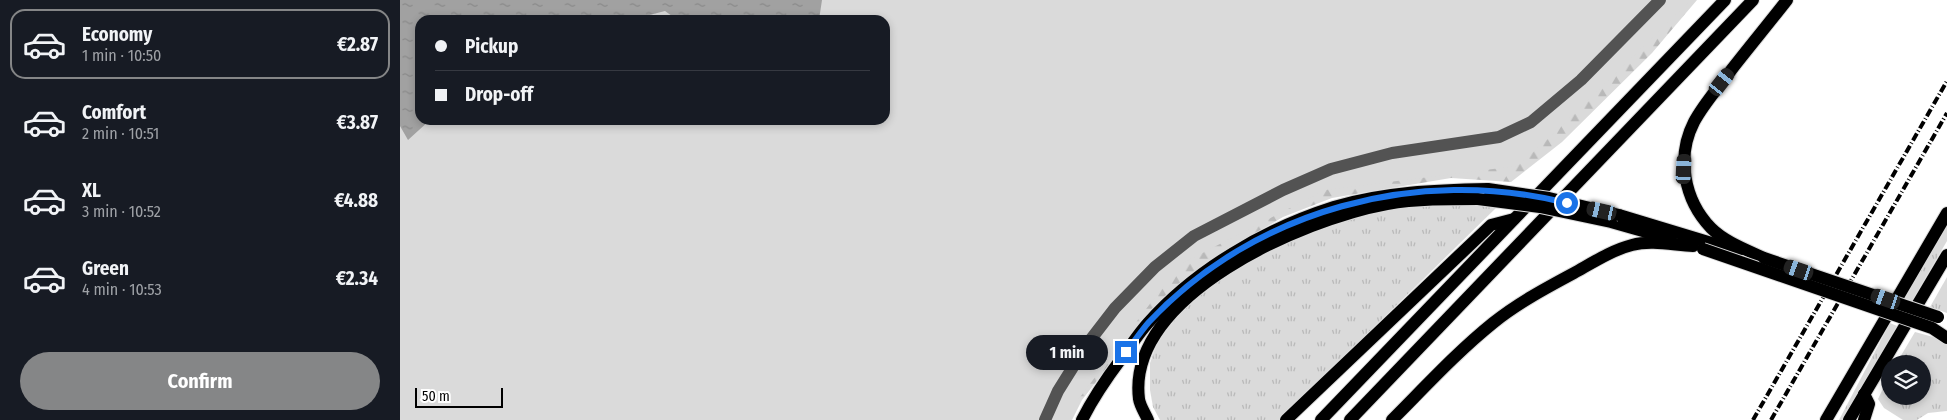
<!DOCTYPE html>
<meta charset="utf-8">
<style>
:root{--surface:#171b24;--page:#242831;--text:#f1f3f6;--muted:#9ea1a6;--line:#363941;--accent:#858687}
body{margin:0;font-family:"Fira Sans Condensed",sans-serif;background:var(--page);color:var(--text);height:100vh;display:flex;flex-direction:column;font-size:19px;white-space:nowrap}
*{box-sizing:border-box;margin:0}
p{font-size:16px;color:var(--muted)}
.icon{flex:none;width:28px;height:28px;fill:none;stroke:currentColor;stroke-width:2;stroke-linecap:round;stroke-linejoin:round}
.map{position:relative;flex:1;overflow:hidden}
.sheet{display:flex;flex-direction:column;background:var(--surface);width:400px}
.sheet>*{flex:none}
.hud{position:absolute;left:15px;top:15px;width:475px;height:110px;border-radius:15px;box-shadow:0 2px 8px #0003;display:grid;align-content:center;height:110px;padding:0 20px;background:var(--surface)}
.buttons{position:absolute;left:1481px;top:355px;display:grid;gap:10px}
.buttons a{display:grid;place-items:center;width:50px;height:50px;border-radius:50%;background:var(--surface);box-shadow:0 2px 8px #0003;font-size:25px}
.scale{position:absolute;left:15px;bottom:12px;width:88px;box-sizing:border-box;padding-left:5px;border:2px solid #000;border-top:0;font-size:14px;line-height:18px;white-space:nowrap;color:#000;-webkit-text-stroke:4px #fff;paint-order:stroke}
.end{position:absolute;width:22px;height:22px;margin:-11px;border:6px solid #1a73e8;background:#fff;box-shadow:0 0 0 2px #fff}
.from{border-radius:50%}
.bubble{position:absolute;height:35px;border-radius:18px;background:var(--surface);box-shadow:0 2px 8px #0003;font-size:16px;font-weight:700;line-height:35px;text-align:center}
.car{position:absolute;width:15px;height:30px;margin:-15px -8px;border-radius:6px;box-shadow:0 0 4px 1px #0007;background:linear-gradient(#222 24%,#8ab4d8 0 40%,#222 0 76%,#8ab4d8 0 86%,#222 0)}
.hud b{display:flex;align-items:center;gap:18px;height:48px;font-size:19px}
.hud b+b{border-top:1px solid var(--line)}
.hud i{width:12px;height:12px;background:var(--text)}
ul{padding:9px 0 0;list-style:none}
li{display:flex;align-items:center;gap:15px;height:70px;margin:0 10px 8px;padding:0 10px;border:2px solid transparent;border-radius:15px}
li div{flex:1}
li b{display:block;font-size:19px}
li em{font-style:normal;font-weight:700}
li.on{border-color:var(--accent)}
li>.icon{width:45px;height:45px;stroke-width:1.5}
.button{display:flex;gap:10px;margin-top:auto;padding:10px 20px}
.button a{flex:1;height:58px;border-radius:30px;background:var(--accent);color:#fff;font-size:20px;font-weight:700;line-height:58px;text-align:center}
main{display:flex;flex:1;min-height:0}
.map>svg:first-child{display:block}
</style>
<main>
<section class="sheet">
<ul>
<li class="on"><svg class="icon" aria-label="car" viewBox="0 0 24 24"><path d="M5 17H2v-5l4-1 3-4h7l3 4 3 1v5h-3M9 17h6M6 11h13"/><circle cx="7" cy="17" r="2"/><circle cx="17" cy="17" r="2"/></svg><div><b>Economy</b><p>1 min · 10:50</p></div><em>€2.87</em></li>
<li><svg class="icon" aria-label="car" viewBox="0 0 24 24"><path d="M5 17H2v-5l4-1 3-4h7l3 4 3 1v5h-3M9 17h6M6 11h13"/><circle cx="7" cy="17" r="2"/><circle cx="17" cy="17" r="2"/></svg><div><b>Comfort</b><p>2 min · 10:51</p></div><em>€3.87</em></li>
<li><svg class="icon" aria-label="car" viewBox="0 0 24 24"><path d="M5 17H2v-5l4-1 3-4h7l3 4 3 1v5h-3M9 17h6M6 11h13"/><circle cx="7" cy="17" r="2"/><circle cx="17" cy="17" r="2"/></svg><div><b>XL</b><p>3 min · 10:52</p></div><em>€4.88</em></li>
<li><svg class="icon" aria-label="car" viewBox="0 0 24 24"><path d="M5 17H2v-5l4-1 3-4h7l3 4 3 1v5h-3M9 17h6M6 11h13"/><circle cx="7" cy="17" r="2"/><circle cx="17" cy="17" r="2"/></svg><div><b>Green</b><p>4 min · 10:53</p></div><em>€2.34</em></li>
</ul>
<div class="button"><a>Confirm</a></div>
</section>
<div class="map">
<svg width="1547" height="420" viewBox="0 0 1547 420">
<defs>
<pattern id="grass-tufts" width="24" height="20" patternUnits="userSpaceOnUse" patternTransform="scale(1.25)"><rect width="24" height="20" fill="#dadada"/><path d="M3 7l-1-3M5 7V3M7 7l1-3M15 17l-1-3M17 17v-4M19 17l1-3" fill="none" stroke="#b9b9b9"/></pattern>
<pattern id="forest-firs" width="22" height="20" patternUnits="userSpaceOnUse" patternTransform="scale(1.25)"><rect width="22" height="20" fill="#dadada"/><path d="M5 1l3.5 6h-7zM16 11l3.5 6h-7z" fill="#b9b9b9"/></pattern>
<pattern id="water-ripples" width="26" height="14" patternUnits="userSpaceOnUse" patternTransform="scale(1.25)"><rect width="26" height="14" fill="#a1a1a1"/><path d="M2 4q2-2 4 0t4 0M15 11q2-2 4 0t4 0" fill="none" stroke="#898989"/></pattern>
</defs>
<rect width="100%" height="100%" fill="#fff"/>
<g fill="url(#grass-tufts)">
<polygon points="1021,203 1098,206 879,420 760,420 753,407 750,390 750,363 760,334 780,311 811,284 907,230 966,212"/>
<polygon points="1547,223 1547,241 1512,301 1503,298"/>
<polygon points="1547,277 1547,313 1530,307"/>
<polygon points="1490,323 1497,326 1442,420 1439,420"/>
<polygon points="1515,332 1537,338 1547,344 1547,411 1528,413 1517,420 1503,420 1484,408 1478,399 1490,374 1490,396 1522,396 1522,364 1496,364"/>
</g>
<polygon fill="url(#forest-firs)" points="1271,0 1297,0 1252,53 1162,142 1111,182 1051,178 932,198 883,217 828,250 735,332 682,400 672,420 651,420 751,279"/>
<path fill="#dadada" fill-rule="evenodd" d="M0,0h1291l-142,138 -32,28 -192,24 -146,75 -116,155h-663zM20,20h465v100h-465z"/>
<polygon fill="url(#water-ripples)" points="0,0 422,0 419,20 280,20 280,16 272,16 265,11 230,20 20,20 20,120 30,120 8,140 0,126"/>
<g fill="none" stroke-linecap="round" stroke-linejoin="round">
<g stroke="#dbdbdb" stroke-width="14">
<g id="major">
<polyline points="1219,215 1338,251"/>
<polyline points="1211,222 1271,239"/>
<path d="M1364,258c-17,-8 -39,-16 -53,-30 -27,-28 -35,-71 -17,-106 10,-19 26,-36 38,-53 18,-23 37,-46 55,-69"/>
<polyline points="1532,328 1547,338"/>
<polyline points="1464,394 1469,404 1464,420"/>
<path d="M682,420c11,-22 24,-41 39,-61 9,-12 17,-25 27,-36 48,-54 117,-94 186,-116 50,-15 102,-17 154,-18"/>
<path d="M748,420c-3,-7 -8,-14 -9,-21 -13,-104 165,-180 248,-195 30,-5 61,-5 91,-5"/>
<polyline points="886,420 1091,225 1114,219"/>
<polyline points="921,420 1325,0"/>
<polyline points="950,420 1353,0"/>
<path d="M992,420c33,-33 65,-68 101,-97 25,-20 53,-35 81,-50 18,-10 38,-23 58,-28 19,-5 41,0 61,1"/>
<polyline points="1426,420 1547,213"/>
<polyline points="1449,420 1547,255"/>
</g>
</g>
<polyline stroke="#535353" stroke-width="12" points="645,420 658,391 688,343 715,308 755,267 794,236 883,190 931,169 992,153 1099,137 1131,122 1181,80 1260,0"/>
<use href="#major" stroke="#000" stroke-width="12"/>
<g stroke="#000" stroke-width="4" stroke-dasharray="8 2.5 1 2.5" stroke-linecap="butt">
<polyline points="1353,420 1547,81"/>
<polyline points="1371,420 1547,113"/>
</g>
<g stroke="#dbdbdb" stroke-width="14" stroke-linecap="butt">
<g id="major-bridge">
<polyline points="1088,189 1149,198 1219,215"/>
<polyline points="1078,199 1140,207 1211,222"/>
<polyline points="1303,249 1532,328"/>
<polyline points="1364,258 1538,317"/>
</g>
</g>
<use href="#major-bridge" stroke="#000" stroke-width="12"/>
</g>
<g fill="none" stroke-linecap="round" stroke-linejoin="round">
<path stroke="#1a73e8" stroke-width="6" d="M726,352c8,-10 15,-21 23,-30 106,-113 269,-156 418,-119"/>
</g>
</svg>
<div class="buttons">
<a><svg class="icon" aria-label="layers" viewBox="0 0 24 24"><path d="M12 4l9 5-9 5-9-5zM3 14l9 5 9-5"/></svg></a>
</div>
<div class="scale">50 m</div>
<i class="end from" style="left:1167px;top:203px"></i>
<i class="end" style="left:726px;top:352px"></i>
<div class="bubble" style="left:626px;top:335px;width:82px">1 min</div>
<i class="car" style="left:1322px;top:82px;rotate:38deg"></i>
<i class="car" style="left:1284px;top:169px;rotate:3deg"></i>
<i class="car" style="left:1202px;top:211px;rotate:283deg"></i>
<i class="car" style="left:1399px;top:270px;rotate:289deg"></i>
<i class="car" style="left:1486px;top:299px;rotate:289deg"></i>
<div class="hud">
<b><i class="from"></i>Pickup</b>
<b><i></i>Drop-off</b>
</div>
</div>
</main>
